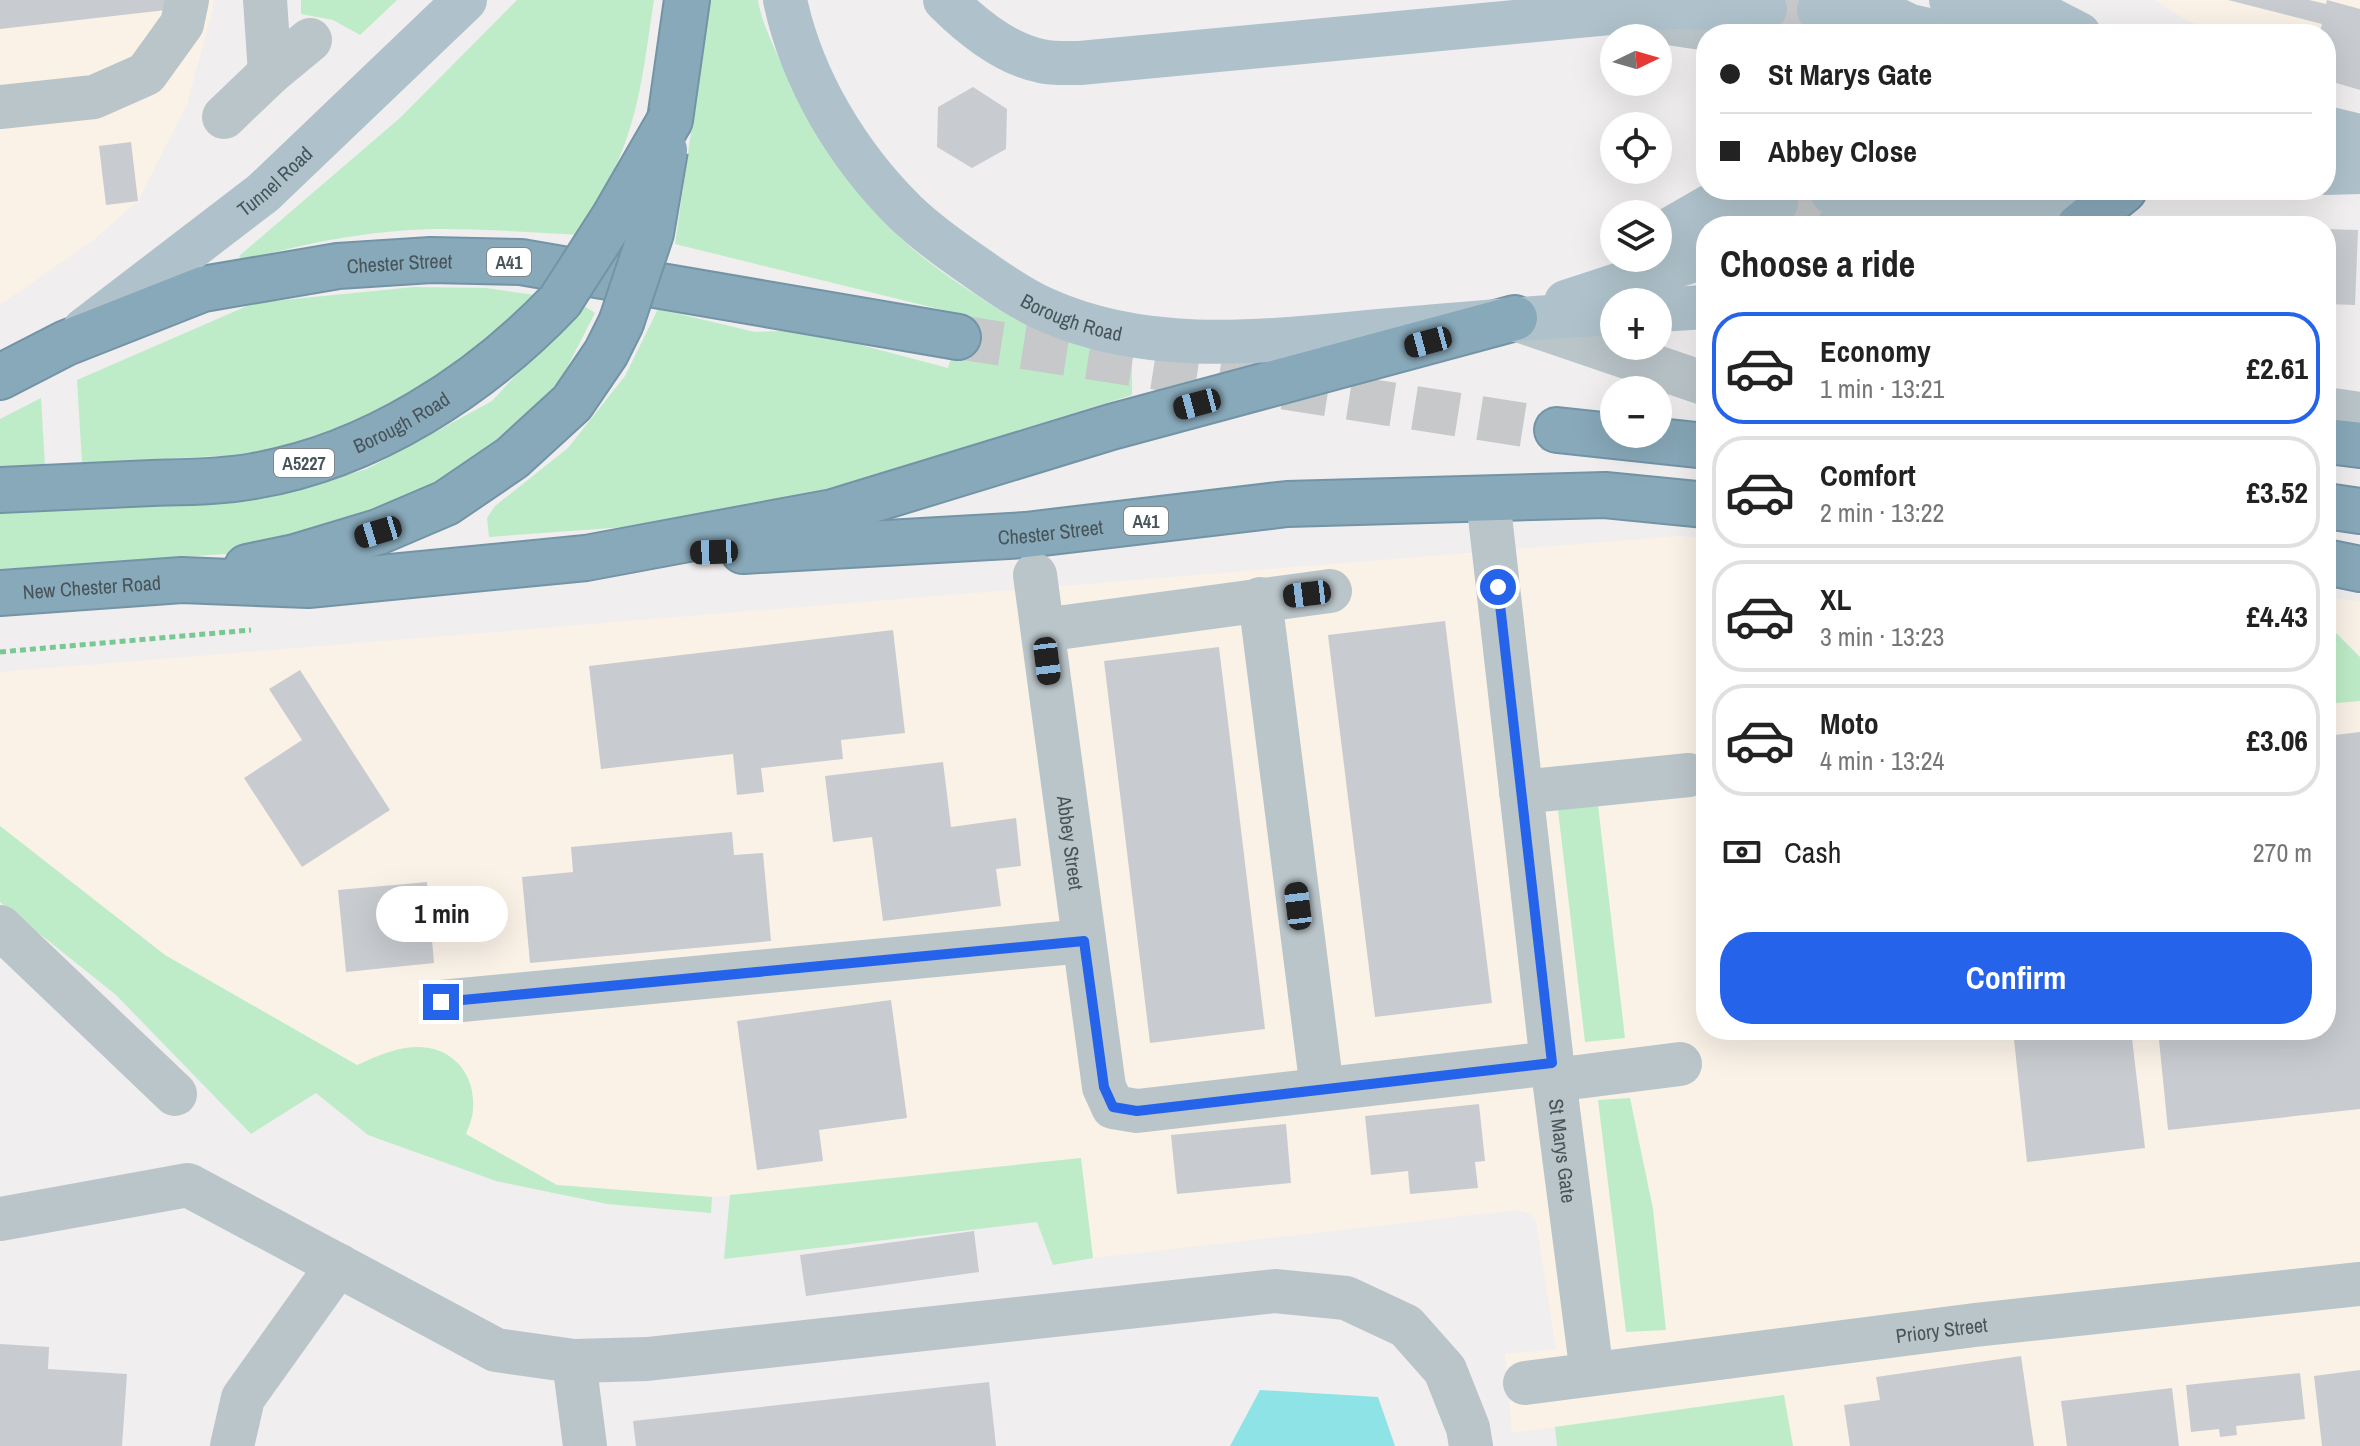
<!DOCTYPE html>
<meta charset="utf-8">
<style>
:root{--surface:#fff;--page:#f2f2f2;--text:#222;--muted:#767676;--line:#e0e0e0;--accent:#2563eb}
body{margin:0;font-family:"Archivo Narrow",sans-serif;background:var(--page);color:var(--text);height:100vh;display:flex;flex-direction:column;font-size:30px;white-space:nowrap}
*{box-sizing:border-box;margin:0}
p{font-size:26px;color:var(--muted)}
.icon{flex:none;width:44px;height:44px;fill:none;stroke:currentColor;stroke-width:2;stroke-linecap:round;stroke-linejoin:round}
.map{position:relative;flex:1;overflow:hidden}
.drawer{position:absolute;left:1696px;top:216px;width:640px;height:824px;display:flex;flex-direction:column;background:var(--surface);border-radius:32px;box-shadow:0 8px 32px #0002}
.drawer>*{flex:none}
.banner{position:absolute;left:1696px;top:24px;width:640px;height:176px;border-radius:32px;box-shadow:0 8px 32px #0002;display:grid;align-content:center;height:176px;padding:0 24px;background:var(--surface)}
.needle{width:52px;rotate:85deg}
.controls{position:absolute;left:1600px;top:24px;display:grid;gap:16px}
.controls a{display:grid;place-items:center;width:72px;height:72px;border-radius:50%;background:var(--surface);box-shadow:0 8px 32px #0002;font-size:40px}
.end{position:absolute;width:36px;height:36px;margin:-18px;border:10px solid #2563eb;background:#fff;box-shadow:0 0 0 4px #fff}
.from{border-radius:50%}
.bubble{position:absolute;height:56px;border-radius:28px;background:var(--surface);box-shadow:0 8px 32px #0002;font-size:26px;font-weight:800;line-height:56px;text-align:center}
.car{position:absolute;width:24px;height:48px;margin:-24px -12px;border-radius:10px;box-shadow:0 0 6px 2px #0007;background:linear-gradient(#222 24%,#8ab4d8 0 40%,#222 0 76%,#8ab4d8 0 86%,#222 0)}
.banner b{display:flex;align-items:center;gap:28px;height:76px;font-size:30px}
.banner b+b{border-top:2px solid var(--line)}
.banner i{width:20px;height:20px;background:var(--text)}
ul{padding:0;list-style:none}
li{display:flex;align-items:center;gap:24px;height:112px;margin:0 16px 12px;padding:0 8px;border:4px solid var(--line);border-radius:32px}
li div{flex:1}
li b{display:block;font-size:30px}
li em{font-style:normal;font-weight:800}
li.active{border-color:var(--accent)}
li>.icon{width:72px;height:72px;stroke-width:1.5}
h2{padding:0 24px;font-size:36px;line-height:96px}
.pay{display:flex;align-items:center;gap:20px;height:88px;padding:0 24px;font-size:30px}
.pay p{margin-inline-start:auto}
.primary-button{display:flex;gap:16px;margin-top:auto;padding:16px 24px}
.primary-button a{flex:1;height:92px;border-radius:32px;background:var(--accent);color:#fff;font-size:32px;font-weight:800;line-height:92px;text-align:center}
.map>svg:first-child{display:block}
</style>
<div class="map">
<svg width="2360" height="1446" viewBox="0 0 2360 1446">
<rect width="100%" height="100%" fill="#f0eeee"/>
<g fill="#faf2e7">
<polygon points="0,0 213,0 213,8 187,104 138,201 95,239 0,305"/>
<polygon points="2155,0 2360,0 2360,90 2326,80 2326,34 2220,34 2184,19"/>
<polygon points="1678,536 1706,538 1706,1030 2326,1030 2326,598 2360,601 2360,1446 1793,1446 1783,1395 1512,1433 1505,1354 1556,1349 1536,1221 1528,1213 1517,1210 1093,1258 1080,1158 712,1197 557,1185 466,1134 473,1111 471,1088 381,1055 357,1065 165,955 0,826 0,672"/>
</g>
<g fill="#beecc8">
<polygon points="301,0 397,0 360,35 333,20 301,14"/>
<path d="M517,0h137c-7,43 -11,87 -24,128 -11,37 -31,73 -50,107 -45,-2 -90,-6 -136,-6 -67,0 -137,13 -201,32l-4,-5 162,-139z"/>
<path d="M710,0h48c4,28 27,70 40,96 40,81 89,141 166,191 20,13 41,28 63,37 34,13 71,22 105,32v39l-263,82 -104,29 -84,17 -192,14 -2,-19 8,-12 73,-58 57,-72 33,-67 97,23 49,-2 144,38 15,-53 -288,-71z"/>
<polygon points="414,287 486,288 542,296 446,374 364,419 258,454 82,463 77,380 254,303"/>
<polygon points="581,304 595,313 559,383 493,455 410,506 257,552 0,569 0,510 235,502 281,494 367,469 492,401"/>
<polygon points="41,398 45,466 0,467 0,419"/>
<polygon points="2326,623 2360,657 2360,701 2326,704"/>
<polygon points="1598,805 1625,1038 1585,1042 1558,810"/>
<path d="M0,826l165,129 192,110c16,-7 31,-14 48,-17 40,-7 71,20 68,61 0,8 -4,17 -7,25l91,51 155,12 -1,16 -104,-9 -111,-23 -128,-46 -52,-42 -65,41 -135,-139 -116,-93z"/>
<polygon points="1630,1098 1653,1209 1666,1330 1626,1332 1598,1100"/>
<polygon points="1081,1158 1093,1258 1053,1265 1037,1222 724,1259 730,1195"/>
<polygon points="1784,1395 1793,1446 1557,1446 1555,1427"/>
</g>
<polygon fill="#8ee3e6" points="1260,1390 1378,1397 1395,1446 1230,1446"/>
<g fill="#c8ccd0">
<polygon points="0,0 165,0 166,10 0,29"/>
<polygon points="1766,0 1823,0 1819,10 1818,34 1763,34"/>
<polygon points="2228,0 2309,0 2326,4 2327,0 2360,9 2360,90 2326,80 2326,34 2319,34 2322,24"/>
<polygon points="973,87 1007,109 1006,149 972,168 937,147 938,107"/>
<polygon points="131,142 138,201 106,205 99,146"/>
<polygon points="1775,190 1832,190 1839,226 1780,226"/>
<polygon points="2326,229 2358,230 2355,305 2326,304"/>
<polygon points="1445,621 1492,1003 1375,1017 1328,635"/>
<polygon points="893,630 905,733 841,740 843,759 761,768 764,792 737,795 733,754 601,769 589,666"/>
<polygon points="1219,647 1265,1029 1150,1043 1104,661"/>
<polygon points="300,670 390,810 302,867 244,778 302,740 269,689"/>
<polygon points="2360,732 2360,1109 2168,1130 2158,1030 2326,1030 2326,736"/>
<polygon points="943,762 951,827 1016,818 1021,866 996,869 1001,906 883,921 872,837 833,842 825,776"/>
<polygon points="732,832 734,855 763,853 771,941 530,963 522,877 573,872 571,847"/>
<polygon points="427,882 434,963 346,972 338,890"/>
<polygon points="891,1000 907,1118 819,1130 823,1161 757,1170 737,1021"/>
<polygon points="2013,1030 2131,1030 2145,1148 2027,1162"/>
<polygon points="1479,1104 1485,1161 1475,1162 1478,1188 1410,1194 1408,1171 1371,1175 1365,1116"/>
<polygon points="1286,1124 1291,1183 1177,1194 1171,1135"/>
<polygon points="974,1231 979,1272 806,1296 800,1255"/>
<polygon points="0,1344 49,1347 48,1369 127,1374 122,1446 0,1446"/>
<polygon points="2021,1356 2034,1446 1850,1446 1844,1405 1880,1400 1876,1377"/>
<polygon points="2360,1370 2360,1446 2322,1446 2314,1376"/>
<polygon points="2300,1373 2305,1419 2236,1426 2237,1435 2220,1437 2219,1429 2191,1432 2186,1385"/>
<polygon points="989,1382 996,1446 636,1446 633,1421"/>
<polygon points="2172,1388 2179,1446 2067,1446 2061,1401"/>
</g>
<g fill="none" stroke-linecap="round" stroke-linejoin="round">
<g stroke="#c6c8c9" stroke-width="44" stroke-dasharray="44 22" stroke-linecap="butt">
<polyline points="1765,9 1819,10"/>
<polyline points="1776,203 1833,193"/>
</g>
<polyline stroke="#c6c8c9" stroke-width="44" stroke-dasharray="44 22" stroke-linecap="butt" points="958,337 1557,430"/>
<g stroke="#7394a6" stroke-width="48">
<g id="highway">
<polyline points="670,120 687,0"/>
<polyline points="2079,226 2124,190"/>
<path id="s6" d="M0,377l66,-34 137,-54 135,-23 93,-6 90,2 437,75"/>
<polyline points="1557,430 1706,446"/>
<polyline points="2336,442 2360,445"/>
<path id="s7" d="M0,490c51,-2 101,-5 152,-7 33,-1 69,-1 102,-7 117,-20 226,-91 306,-175"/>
<polyline points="2326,506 2360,511"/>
<path id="s8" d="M743,551l283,-16 261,-31 318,-9 101,10"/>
<polyline points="2326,562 2360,569"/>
<polyline points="247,567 295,557 378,532 446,503 512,458 572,403 606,353 621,323"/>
<path id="s9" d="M0,593l182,-13 126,5 278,-27 247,-46 278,-85 404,-109"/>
</g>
</g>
<polyline stroke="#78c893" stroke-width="5" stroke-dasharray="6 4" stroke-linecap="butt" points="0,652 251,630"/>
<g stroke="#bac5ca" stroke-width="44">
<polyline points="265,0 270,73"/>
<polyline points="1648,20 1742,34"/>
<polyline points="0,107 94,97 146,74 182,24 187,0"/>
<polyline points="224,117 270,73 310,40"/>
<polyline points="1515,319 1706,384"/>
<polyline points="2326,409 2360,414"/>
<path id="s1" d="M1488,499l64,564 40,311"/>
<path id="s2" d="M1035,575l69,512 9,20 24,4 415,-48"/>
<polyline points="1260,599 1322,1089"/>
<polyline points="1043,630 1330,591"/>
<polyline points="1521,792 1689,775"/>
<polyline points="0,927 175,1094"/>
<polyline points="441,1002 1084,941"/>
<polyline points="1554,1080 1680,1064"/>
<polyline points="0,1219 188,1185 496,1350 574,1361 647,1359 1275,1291 1346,1298 1406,1326 1445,1370 1468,1428 1471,1446"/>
<polyline points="574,1361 585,1446"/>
<path id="s3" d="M1525,1383l450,-58 385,-41"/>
<polyline points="232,1446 243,1398 338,1265"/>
</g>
<g stroke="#afc2cb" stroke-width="44">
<path id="s4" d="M785,0c17,80 63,156 121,213 22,21 46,38 71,55 21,15 44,31 67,41 105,48 224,32 335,22 78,-7 156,-14 235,-18"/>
<path d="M945,0c26,26 60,54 96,61 13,3 26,2 39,2l593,-56 92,2"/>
<polyline points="1856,0 1910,26 1947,34"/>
<polyline points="1951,0 2030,34"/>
<polyline points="2013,0 2079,34"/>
<polyline points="1819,10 1888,22"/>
<polyline points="2326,128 2360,136"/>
<polyline points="2326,173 2360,172"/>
<polyline points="1833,193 1860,190"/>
<polyline points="1715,226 1757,206 1776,203"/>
<polyline points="1839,226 2117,190"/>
<polyline points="1658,236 1738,190"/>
<polyline points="1566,302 1706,256"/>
<polyline points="1658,310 1706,307"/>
<path id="s5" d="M84,330l179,-137 202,-193"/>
</g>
<use href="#highway" stroke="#88a9ba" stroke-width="44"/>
<g stroke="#7394a6" stroke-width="48" stroke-linecap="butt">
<g id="highway-bridge">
<polyline points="560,301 614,217 670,120"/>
<polyline points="621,323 651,233 665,150"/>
</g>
</g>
<use href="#highway-bridge" stroke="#88a9ba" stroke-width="44"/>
</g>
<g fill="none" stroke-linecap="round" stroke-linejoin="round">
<polyline stroke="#2563eb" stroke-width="10" points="441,1002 1084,941 1104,1087 1113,1107 1137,1111 1552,1063 1498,587"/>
</g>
<g text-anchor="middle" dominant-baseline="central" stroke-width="8" stroke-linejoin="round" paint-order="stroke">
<g fill="#fff" stroke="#7e878c" stroke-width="2">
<rect x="487" y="248" width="44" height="28" rx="6"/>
<rect x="274" y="449" width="60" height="28" rx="6"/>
<rect x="1124" y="507" width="44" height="28" rx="6"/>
</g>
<g font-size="18" font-weight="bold" fill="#47545a">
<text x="509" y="262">A41</text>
<text x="304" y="463">A5227</text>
<text x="1146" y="521">A41</text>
</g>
<g font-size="20" fill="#47545a" stroke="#fff">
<text stroke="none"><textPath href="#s5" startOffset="242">Tunnel Road</textPath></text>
<text stroke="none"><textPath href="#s6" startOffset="420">Chester Street</textPath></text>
<text stroke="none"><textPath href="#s4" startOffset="446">Borough Road</textPath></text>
<text stroke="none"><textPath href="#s7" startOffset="412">Borough Road</textPath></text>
<text stroke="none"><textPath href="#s8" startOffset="308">Chester Street</textPath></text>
<text stroke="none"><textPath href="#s9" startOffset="92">New Chester Road</textPath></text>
<text stroke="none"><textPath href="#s2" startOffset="270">Abbey Street</textPath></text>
<text stroke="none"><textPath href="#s1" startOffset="656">St Marys Gate</textPath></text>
<text stroke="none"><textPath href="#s3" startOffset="420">Priory Street</textPath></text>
</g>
</g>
</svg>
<div class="controls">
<a><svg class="needle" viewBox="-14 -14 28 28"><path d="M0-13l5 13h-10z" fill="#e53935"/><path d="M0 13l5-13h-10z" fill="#767676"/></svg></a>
<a><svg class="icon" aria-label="locate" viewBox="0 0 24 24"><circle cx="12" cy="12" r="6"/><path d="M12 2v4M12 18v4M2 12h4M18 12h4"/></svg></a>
<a><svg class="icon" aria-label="layers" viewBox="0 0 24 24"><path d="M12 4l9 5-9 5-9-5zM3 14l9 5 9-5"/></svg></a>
<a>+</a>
<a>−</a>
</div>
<i class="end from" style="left:1498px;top:587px"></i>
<i class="end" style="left:441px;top:1002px"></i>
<div class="bubble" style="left:376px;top:886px;width:132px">1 min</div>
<i class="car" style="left:1428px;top:342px;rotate:255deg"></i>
<i class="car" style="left:1197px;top:404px;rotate:255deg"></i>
<i class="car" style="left:378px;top:532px;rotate:253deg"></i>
<i class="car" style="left:714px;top:552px;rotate:268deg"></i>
<i class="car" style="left:1307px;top:594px;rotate:263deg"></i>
<i class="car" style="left:1047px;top:661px;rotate:173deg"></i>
<i class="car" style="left:1298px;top:906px;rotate:353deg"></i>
<div class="banner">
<b><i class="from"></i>St Marys Gate</b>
<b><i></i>Abbey Close</b>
</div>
<section class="drawer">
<h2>Choose a ride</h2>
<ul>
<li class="active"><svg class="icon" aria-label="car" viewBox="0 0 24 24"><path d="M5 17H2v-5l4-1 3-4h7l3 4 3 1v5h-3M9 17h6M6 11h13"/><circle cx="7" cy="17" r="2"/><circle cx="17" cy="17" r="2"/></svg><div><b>Economy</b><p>1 min · 13:21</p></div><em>£2.61</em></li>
<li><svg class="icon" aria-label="car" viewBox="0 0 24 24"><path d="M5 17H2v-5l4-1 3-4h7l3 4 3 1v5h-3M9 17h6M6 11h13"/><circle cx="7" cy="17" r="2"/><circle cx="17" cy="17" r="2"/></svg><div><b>Comfort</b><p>2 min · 13:22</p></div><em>£3.52</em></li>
<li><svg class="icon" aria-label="car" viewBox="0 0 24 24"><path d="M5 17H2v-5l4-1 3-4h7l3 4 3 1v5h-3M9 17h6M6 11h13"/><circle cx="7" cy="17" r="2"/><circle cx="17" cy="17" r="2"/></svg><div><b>XL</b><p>3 min · 13:23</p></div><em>£4.43</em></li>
<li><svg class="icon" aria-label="car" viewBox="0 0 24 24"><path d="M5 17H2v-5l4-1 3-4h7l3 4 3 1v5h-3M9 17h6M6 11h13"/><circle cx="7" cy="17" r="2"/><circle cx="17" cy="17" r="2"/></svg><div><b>Moto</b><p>4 min · 13:24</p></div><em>£3.06</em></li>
</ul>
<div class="pay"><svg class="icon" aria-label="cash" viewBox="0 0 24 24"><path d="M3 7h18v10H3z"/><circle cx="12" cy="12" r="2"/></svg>Cash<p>270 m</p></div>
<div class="primary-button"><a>Confirm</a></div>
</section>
</div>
